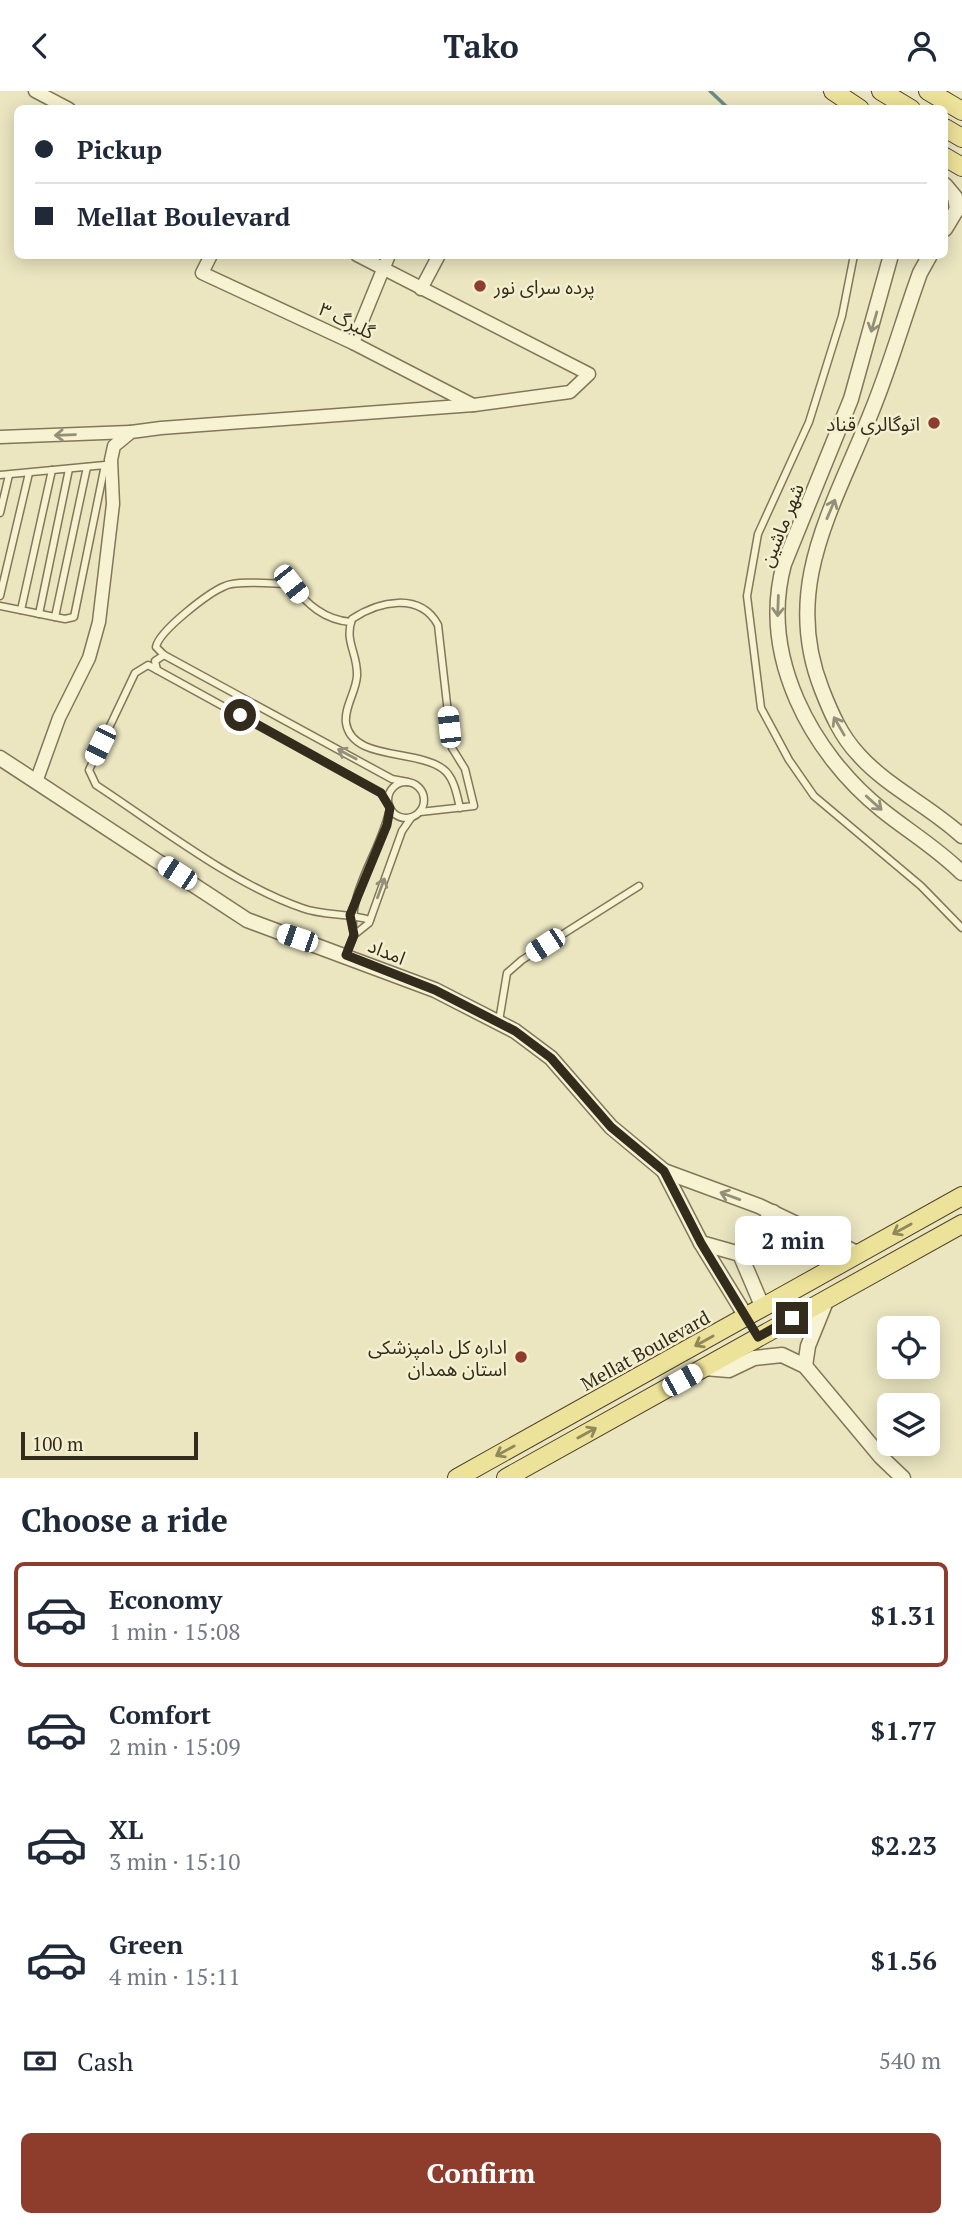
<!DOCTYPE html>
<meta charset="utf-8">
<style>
:root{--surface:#fff;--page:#f2f2f3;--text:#1f2937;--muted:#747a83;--line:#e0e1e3;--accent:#8e3d2c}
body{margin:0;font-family:"PT Serif","Noto Sans Arabic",serif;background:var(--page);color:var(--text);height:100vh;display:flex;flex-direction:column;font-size:26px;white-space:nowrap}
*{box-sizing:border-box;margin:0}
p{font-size:23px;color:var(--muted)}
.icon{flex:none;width:38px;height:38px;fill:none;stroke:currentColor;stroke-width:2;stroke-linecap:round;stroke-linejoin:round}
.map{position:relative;height:1387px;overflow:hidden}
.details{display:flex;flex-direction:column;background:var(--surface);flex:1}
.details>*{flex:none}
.banner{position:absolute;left:14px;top:14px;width:934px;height:154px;border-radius:10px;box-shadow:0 4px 18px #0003;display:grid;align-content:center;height:154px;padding:0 21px;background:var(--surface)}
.controls{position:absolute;left:877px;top:1225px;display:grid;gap:14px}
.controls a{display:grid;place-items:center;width:63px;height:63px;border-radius:10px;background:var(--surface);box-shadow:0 4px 18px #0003;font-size:35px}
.scale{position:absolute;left:21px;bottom:18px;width:177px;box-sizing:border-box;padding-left:7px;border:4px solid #332c1d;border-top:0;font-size:19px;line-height:24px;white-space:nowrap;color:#332c1d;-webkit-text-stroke:5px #f3efcf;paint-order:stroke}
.end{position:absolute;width:32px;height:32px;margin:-16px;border:9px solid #332c1d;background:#fff;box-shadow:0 0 0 4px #fff}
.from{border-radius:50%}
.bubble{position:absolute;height:49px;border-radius:10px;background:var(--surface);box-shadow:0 4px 18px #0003;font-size:23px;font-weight:700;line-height:49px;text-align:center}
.car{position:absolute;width:21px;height:42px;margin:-21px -10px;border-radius:9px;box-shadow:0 0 5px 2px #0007;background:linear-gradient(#fff 24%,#345 0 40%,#fff 0 76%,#345 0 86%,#fff 0)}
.banner b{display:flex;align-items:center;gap:24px;height:66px;font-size:26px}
.banner b+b{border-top:2px solid var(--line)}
.banner i{width:18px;height:18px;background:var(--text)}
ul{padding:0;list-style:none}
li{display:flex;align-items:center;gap:21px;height:105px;margin:0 14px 10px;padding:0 7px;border:4px solid transparent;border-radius:10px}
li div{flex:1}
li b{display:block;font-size:26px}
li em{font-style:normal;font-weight:700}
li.on{border-color:var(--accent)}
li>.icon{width:63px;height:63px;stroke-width:1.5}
h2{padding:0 21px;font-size:32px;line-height:84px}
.pay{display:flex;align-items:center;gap:18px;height:77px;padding:0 21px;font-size:26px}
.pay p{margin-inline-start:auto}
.button{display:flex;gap:14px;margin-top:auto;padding:14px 21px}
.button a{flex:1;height:80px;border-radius:10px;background:var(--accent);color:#fff;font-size:28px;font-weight:700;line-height:80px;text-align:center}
header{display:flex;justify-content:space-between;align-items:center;height:91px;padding:0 21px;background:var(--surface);font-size:32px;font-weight:700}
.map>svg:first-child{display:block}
</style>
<header><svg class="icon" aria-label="back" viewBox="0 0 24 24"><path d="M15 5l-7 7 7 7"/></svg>Tako<svg class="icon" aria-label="person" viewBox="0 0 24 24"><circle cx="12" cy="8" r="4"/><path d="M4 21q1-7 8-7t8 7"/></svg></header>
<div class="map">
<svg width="962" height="1387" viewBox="0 0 962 1387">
<rect width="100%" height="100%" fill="#ebe6c0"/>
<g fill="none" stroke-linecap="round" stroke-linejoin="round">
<polyline stroke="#6b8a88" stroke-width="3.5" points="710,0 729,18"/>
<g stroke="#837759" stroke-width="9">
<g id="service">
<polyline points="854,164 842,225 809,331 758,443 747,505 761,617 789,669 814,705 921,795 962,837"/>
<polyline points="0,384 105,374 74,526 65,528 0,515"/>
<polyline points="0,422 9,384"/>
<polyline points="0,505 29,382"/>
<polyline points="21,519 52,379"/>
<polyline points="39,523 69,378"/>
<polyline points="55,526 87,376"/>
<path d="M351,531c-27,-2 -44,-18 -60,-38 -16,0 -53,-4 -66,2 -17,7 -66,45 -69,61l8,8 228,124 16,3"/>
<polyline points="157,579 155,570 164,564"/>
<circle cx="406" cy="709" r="18"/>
<path d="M390,717c-8,42 -44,85 -36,127l15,-12 33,-92 9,-13"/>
<path d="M420,721l54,-6 -9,-37 -13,-21 -14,-123c-18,-33 -59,-24 -86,-6 -8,23 6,34 5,57 -1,16 -13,31 -11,47 6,38 71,26 97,46 11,8 14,26 17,39"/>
<path d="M370,829c-22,-7 -47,-4 -68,-12 -68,-23 -145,-83 -206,-123l-7,-15 46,-97 13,-8 233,128 8,12"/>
<polyline points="346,864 354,844"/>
<polyline points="499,930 507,882 522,869 639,795"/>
</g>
</g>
<g stroke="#837759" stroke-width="15">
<g id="minor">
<polyline points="35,0 69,18"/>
<polyline points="211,164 202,182 353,252 473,314"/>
<polyline points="421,198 439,164"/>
<polyline points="353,252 389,164"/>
<polyline points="0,346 130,341"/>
<polyline points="36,691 59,627 89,567 99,531 113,413 111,369 114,355 131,341 161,337 474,314 570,301 589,283 357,164"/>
</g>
</g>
<g stroke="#837759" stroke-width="17">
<g id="tertiary">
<polyline points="945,94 955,106 957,118"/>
<polyline points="945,138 957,118 962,117"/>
<path d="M891,164l-40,144 -67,165c-25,92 27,189 98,246 26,21 55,38 80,63"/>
<path d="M930,164l-10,18c-17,47 -30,94 -49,140 -37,94 -90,174 -49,277 9,23 19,46 36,64 29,33 72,52 104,82"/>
<polyline points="0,667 247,829 435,899 515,940 551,967 611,1036 664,1080 759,1115 859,1163"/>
<polyline points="664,1080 701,1152 747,1227"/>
<polyline points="701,1152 740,1163 773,1121"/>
<polyline points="740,1163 763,1217"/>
<polyline points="805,1275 808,1255 827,1208"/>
<polyline points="704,1277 729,1279 754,1267 782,1264 805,1275 881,1366 903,1387"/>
</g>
</g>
<g stroke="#50442d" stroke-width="20">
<g id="primary">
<polyline points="833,0 860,18"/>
<polyline points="881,0 911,18"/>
<polyline points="928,0 962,20"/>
<polyline points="945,37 962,47"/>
<polyline points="945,66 962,76"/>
<polyline points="457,1387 962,1105"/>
<polyline points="506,1387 962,1133"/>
</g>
</g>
<use href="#service" stroke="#f6f2d2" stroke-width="6"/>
<use href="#minor" stroke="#f6f2d2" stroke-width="12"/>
<use href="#tertiary" stroke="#f6f2d2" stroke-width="14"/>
<use href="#primary" stroke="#ede299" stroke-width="18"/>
</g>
<defs><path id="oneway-shaft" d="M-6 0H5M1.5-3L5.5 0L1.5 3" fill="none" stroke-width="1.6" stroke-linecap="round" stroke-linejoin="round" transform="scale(1.75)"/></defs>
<g stroke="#948f78">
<use href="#oneway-shaft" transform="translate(874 231) rotate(106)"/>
<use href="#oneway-shaft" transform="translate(65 344) rotate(178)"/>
<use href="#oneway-shaft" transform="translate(831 418) rotate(-67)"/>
<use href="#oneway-shaft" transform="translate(778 515) rotate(92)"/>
<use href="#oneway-shaft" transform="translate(839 635) rotate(-120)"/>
<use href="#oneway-shaft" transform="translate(347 663) rotate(-152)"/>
<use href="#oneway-shaft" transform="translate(874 712) rotate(42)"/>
<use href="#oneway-shaft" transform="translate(381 797) rotate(-70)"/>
<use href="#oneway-shaft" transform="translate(730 1105) rotate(-160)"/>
</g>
<g stroke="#90875b">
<use href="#oneway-shaft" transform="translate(902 1138) rotate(151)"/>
<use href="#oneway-shaft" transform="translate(704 1250) rotate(151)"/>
<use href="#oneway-shaft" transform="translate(587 1342) rotate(-29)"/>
<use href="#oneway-shaft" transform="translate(505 1360) rotate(151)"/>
</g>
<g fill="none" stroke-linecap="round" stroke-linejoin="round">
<polyline stroke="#332c1d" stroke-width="9" points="240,624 381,702 390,717 387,734 350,824 354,844 346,864 435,899 515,940 551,967 611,1036 664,1080 701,1152 758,1246 792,1227"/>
</g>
<g fill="#8e3d2c" stroke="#f3efcf" stroke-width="2.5">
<circle cx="480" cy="195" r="7"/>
<circle cx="934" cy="332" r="7"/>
<circle cx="521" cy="1266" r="7"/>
</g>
<g text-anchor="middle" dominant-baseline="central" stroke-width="5" stroke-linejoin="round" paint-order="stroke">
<g font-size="19" fill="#332c1d" stroke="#f3efcf" text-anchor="end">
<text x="494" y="195" text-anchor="start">پرده سرای نور</text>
<text x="920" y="332">اتوگالری قناد</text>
<text x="507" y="1255">اداره کل دامپزشکی<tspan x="507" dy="22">استان همدان</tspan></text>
</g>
<g font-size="19" fill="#332c1d" stroke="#f3efcf">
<text transform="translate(347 229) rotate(26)">گلبرگ ۳</text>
<text transform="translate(781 434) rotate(-68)">شهر ماشین</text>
<text transform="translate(387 860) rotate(22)">امداد</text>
<text transform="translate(645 1259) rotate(-29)">Mellat Boulevard</text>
</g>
</g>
</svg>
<div class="controls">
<a><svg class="icon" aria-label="locate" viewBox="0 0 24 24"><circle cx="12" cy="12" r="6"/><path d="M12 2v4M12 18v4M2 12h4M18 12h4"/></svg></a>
<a><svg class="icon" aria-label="layers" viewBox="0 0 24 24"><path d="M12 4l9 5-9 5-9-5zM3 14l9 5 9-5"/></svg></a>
</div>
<div class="scale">100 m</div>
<i class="end from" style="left:240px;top:624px"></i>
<i class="end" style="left:792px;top:1227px"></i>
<div class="bubble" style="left:735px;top:1125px;width:116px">2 min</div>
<i class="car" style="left:291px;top:493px;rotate:142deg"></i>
<i class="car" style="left:449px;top:636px;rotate:354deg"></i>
<i class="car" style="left:100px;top:654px;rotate:206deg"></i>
<i class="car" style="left:177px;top:782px;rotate:303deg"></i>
<i class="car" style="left:297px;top:847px;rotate:289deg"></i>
<i class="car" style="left:545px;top:854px;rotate:237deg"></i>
<i class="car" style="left:682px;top:1289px;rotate:61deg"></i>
<div class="banner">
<b><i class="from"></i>Pickup</b>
<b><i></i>Mellat Boulevard</b>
</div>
</div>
<section class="details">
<h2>Choose a ride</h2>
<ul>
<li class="on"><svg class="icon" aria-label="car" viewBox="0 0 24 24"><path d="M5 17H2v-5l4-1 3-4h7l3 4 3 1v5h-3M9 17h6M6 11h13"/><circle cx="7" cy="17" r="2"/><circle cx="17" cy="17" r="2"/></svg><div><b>Economy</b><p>1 min · 15:08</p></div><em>$1.31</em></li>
<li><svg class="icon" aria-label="car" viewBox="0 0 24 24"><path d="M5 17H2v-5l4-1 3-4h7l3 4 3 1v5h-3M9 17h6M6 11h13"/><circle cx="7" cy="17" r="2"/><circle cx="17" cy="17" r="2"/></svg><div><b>Comfort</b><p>2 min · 15:09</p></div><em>$1.77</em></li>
<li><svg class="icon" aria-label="car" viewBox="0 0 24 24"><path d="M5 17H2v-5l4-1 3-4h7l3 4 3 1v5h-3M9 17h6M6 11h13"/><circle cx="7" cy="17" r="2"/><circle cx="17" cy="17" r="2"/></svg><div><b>XL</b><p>3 min · 15:10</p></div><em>$2.23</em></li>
<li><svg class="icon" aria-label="car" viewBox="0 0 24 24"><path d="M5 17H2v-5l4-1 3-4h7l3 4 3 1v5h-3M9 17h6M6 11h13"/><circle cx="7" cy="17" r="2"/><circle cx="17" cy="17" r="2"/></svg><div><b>Green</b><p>4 min · 15:11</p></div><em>$1.56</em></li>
</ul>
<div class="pay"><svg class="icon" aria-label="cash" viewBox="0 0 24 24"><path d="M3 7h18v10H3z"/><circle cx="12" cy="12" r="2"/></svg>Cash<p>540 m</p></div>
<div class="button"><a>Confirm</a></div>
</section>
